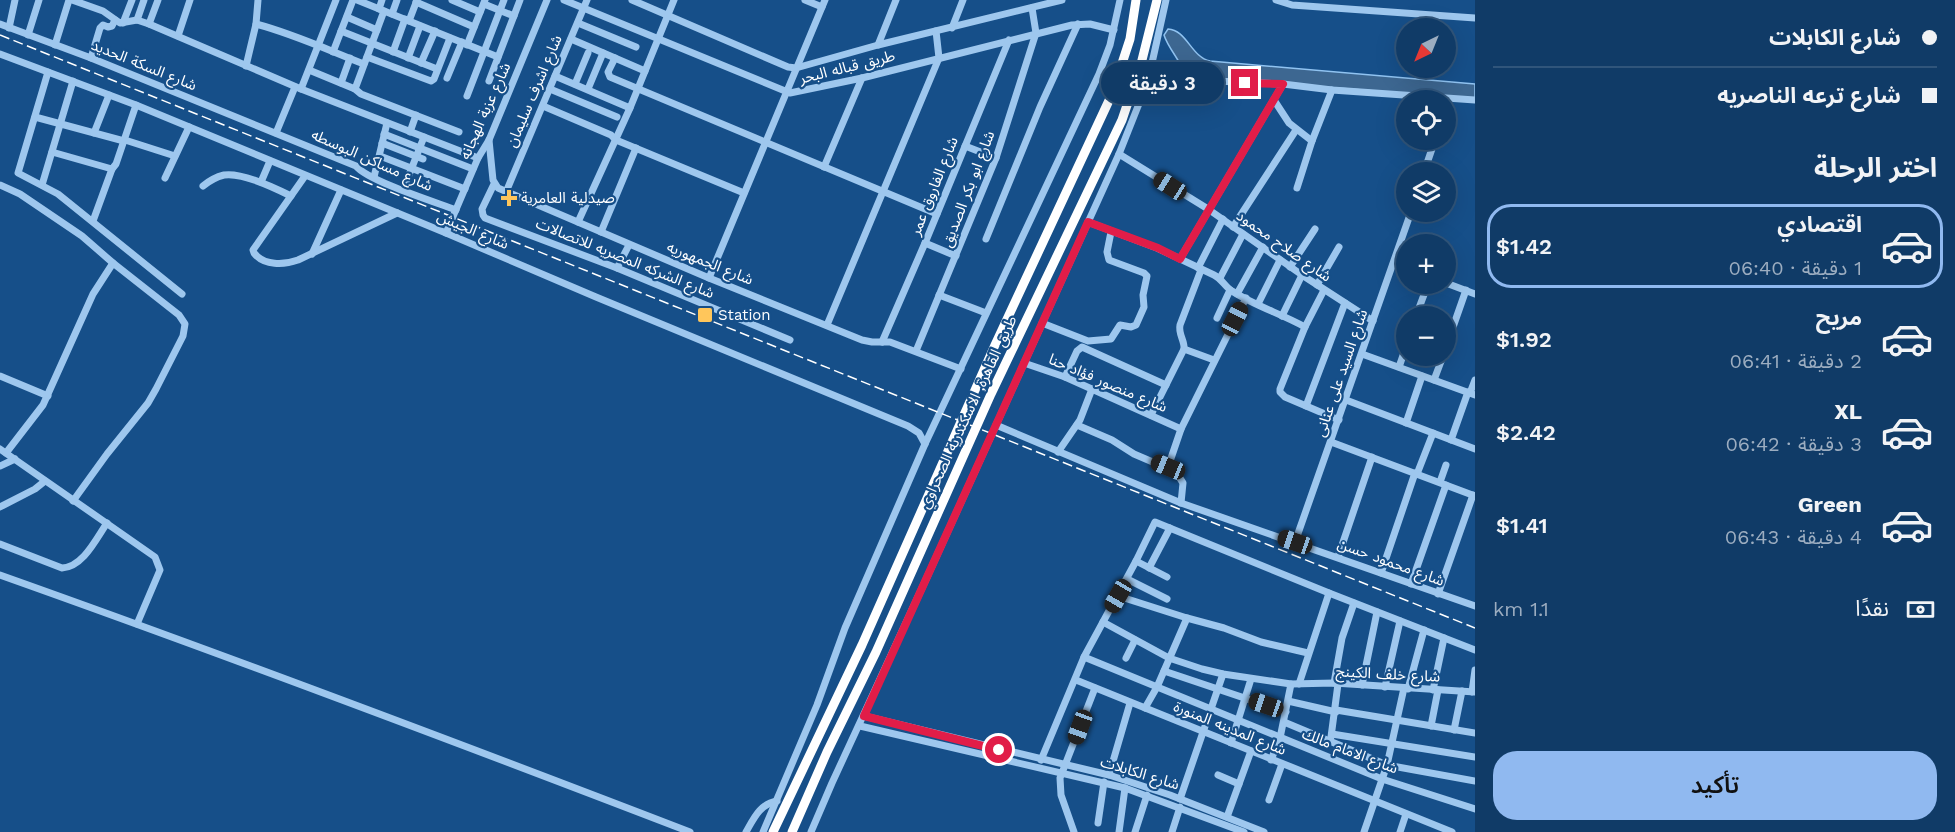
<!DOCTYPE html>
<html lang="ar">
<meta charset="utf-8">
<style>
:root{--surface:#103b67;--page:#1e4670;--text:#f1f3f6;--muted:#9cadc0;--line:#30557b;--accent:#90b9f0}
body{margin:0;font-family:"Work Sans","Noto Sans Arabic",sans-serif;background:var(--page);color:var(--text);direction:rtl;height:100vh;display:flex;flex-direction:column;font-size:22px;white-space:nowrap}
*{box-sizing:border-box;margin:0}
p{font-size:20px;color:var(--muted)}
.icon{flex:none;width:33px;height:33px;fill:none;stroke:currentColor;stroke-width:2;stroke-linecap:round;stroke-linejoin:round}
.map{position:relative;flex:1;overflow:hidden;direction:ltr}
.panel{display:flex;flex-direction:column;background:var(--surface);width:480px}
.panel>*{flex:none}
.guide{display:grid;align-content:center;height:132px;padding:0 18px;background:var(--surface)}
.needle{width:39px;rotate:223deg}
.tools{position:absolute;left:1396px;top:18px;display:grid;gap:12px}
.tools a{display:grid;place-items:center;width:60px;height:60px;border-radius:50%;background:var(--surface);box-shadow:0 6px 24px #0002,0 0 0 2px var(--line);font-size:30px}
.end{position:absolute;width:27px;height:27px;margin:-14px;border:8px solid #e11d48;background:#fff;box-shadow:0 0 0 3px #fff}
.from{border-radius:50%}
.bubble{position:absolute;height:42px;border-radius:21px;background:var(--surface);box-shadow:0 6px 24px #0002,0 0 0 2px var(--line);font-size:20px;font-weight:600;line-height:42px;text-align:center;direction:rtl}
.car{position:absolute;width:18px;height:36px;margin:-18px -9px;border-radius:8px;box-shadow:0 0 4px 2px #0007;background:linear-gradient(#222 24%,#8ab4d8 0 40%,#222 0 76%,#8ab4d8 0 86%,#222 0)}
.guide b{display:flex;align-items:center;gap:21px;height:57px;font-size:22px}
.guide b+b{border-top:2px solid var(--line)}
.guide i{width:15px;height:15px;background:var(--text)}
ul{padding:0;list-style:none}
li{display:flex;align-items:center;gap:18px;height:84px;margin:0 12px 9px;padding:0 6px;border:3px solid transparent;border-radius:24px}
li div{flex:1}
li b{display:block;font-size:22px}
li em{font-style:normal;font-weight:600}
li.selected{border-color:var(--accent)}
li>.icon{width:54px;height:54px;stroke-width:1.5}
h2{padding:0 18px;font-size:27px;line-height:72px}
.pay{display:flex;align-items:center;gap:15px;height:66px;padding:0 18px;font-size:22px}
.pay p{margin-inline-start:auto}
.primary-button{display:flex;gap:12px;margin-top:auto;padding:12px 18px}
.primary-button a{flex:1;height:69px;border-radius:24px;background:var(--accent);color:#111;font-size:24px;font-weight:600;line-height:69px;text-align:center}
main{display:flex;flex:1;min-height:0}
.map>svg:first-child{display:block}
</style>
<main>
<section class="panel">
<div class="guide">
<b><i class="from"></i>شارع الكابلات</b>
<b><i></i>شارع ترعه الناصريه</b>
</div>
<h2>اختر الرحلة</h2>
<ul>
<li class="selected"><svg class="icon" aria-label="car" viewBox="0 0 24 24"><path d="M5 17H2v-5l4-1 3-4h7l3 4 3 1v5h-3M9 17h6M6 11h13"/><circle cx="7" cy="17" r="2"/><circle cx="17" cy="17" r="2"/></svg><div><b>اقتصادي</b><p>1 دقيقة · 06:40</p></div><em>$1.42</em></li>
<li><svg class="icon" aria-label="car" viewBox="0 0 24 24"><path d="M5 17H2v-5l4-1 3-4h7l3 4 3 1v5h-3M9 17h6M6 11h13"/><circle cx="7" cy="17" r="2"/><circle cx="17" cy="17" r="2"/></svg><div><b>مريح</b><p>2 دقيقة · 06:41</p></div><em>$1.92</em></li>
<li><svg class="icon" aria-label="car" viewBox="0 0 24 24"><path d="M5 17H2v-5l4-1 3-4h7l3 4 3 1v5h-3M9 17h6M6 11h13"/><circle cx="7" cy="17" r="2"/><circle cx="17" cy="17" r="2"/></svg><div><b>XL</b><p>3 دقيقة · 06:42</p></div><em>$2.42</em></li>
<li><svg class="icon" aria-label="car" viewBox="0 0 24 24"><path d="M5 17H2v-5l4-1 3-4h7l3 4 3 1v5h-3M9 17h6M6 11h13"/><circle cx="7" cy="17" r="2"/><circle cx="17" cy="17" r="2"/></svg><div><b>Green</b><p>4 دقيقة · 06:43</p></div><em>$1.41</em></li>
</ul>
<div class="pay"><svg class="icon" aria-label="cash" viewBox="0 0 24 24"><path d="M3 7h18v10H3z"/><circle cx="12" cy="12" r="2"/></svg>نقدًا<p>1.1 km</p></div>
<div class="primary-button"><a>تأكيد</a></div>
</section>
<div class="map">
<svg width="1475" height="832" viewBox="0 0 1475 832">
<rect width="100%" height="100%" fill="#164f89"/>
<path fill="#3d6791" stroke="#90c3f1" stroke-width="1.5" d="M1168,29c19,1 23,28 42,32l265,23v15l-284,-23 -6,-2c-5,-14 -17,-26 -21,-39z"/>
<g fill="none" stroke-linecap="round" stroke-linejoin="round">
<g stroke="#9ec7ee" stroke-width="7">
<polyline points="72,0 103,11 120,23 137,20 149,24 301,89 478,158"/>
<polyline points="357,0 498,57"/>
<polyline points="452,0 480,12"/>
<polyline points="564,0 790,93 862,78 1072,25 1090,24 1114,30"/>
<polyline points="632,0 788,67 796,68 878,45 1062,0"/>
<polyline points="805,0 822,7"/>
<polyline points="1276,0 1292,5 1475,18"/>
<polyline points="416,2 474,27"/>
<polyline points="484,4 514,16"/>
<polyline points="379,9 382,0"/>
<polyline points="392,14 397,0"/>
<polyline points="347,17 377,30"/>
<polyline points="137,20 144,0"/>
<polyline points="409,21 417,0"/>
<polyline points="123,23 132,0"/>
<polyline points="578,23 636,47"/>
<path d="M0,24l91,34 265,108c12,15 79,36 100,44"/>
<polyline points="149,24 158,0"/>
<path d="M256,24c38,10 72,26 108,40"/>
<polyline points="9,28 15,0"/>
<polyline points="952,28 963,0"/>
<polyline points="341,31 437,69"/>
<polyline points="28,35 39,0"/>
<polyline points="178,36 190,0"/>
<polyline points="571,39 645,71"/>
<polyline points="55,45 69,0"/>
<polyline points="467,45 485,0"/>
<polyline points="878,45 896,0"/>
<polyline points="333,52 353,0"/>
<polyline points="393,52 405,19"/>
<polyline points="0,54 136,105 446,233 596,297 908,426 919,433 925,444"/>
<polyline points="367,57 431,81 434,79 450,38"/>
<polyline points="91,58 100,28 103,25 108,27 112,26 115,20"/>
<polyline points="408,58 420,26"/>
<polyline points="615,58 608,72 610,77 937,214"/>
<polyline points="421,63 435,31"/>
<polyline points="1152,65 1192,77 1215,81 1283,84 1332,90 1475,100"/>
<polyline points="246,66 256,24 258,0"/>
<polyline points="309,70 355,89 361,94 459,132"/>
<polyline points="48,72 18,173 58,194 182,294"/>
<polyline points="555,76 630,108"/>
<polyline points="447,78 462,42"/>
<polyline points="489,81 520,0"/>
<polyline points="341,83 350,58"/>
<polyline points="575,84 588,53"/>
<polyline points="301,89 336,0"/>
<polyline points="355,89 384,11"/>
<polyline points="550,89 617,117"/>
<polyline points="588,89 603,53"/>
<polyline points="467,96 504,0"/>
<polyline points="1274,100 1289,123 1312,141"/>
<polyline points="543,106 611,135 616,140 744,193"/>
<polyline points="35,117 124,141"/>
<polyline points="410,132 416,115"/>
<polyline points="94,133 109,95"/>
<polyline points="276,133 295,87"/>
<polyline points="384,134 473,169"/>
<polyline points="125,140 175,156"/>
<polyline points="489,140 493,180 498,188 709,278 862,340 872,342 890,342 961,369"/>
<polyline points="382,143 423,159"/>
<polyline points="965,146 996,158"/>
<polyline points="52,152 112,169"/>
<polyline points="1119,154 1208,209 1302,275 1373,321"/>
<polyline points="380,156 465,189"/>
<polyline points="824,167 862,78"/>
<polyline points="1424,172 1435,140"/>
<path d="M305,176l-52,74 1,3c10,13 30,12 44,7l99,-47"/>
<polyline points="374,177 387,123"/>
<polyline points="165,178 189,127"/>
<polyline points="261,182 270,161"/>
<polyline points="494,184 482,209 483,215 485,218 617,268 790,340"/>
<polyline points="0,185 20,194 82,236 113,263 179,315 185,324 183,336 156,389 148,403 107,454 73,501"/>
<polyline points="42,185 73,81"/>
<path d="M203,186c6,-5 13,-9 21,-11 18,-3 51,13 67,21"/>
<polyline points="1297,188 1312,141 1332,90"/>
<polyline points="403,190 424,137"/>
<polyline points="506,192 587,0"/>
<polyline points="93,221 112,169 116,164 136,105"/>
<polyline points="578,222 630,108 674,0"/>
<path d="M1088,222l69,26 57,27c8,4 11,12 18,16 23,15 50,23 73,36"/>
<polyline points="1233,227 1296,130"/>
<polyline points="601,232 636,148"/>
<polyline points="446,233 478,158 489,140 547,0"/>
<polyline points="986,239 1040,107 1078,24"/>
<polyline points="925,243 956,256"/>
<polyline points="312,254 341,190"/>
<polyline points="1180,259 1283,84"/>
<polyline points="1393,265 1407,270"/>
<polyline points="1290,267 1315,229"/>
<polyline points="617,268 629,245"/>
<polyline points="1198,268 1223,219"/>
<polyline points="709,278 825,0"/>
<polyline points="1220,278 1243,234"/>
<polyline points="1446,283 1475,294"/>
<polyline points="1317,285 1339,247"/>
<polyline points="1324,290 1305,327 1280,389 1280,392 1285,397 1339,420"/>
<polyline points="1237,294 1263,247"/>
<polyline points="939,295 986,313"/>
<polyline points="1258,304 1280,260"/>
<polyline points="1282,316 1302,275"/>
<polyline points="1416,316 1428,284"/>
<polyline points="1217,318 1230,290"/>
<polyline points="1042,323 1088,341 1111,339 1120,325 1131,327 1136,325 1144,307 1143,295 1147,276 1144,273 1109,260 1107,252 1111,232"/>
<polyline points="827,325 939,58 936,31"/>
<polyline points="882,342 925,243 1009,40"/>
<polyline points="1446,347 1466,290"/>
<polyline points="1184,349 1214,360"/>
<polyline points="916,351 996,158 1036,33 1032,8"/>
<polyline points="1362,354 1475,395"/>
<polyline points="1024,363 1065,377 1181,429"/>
<polyline points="1399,367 1407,344"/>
<polyline points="0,376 48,396"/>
<polyline points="1065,377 1077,351 1082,347 1166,385"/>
<polyline points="1434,380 1443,356"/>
<polyline points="1470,393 1475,380"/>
<polyline points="1346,400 1475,449"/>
<polyline points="1306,406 1345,303"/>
<path d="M1151,415l33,-66c1,-8 -6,-15 -4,-24l21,-55"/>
<polyline points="1406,423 1422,376"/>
<polyline points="996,425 1181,503 1475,606"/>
<polyline points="1077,425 1112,440 1134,454 1176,472 1183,483 1181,503"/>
<polyline points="1451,440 1468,392"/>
<polyline points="1331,442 1475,496"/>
<polyline points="0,449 155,557 160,570 137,624"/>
<polyline points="1058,452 1080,420 1092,389"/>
<polyline points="6,453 43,405 93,294 113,263"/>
<polyline points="0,466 15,459"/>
<polyline points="1168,467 1181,429 1246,298"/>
<polyline points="1417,474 1433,433"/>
<polyline points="1440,482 1446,465"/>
<polyline points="0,507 35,489 45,481"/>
<polyline points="1295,542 1411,212"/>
<path d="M0,544l62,24c21,-1 34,-29 45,-45"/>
<polyline points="1338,557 1372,457"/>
<polyline points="1136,561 1167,577"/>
<polyline points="1149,568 1170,528"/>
<polyline points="1381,573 1415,473"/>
<path d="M0,575c231,82 461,169 690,257"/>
<polyline points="1127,579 1167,599"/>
<polyline points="1411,584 1446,485"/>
<polyline points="1438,594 1473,495"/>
<polyline points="1118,596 1187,618 1224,628 1261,642 1308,653"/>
<polyline points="1103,622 1169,658 1202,669 1223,674 1291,684 1334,683 1475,692"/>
<polyline points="1084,657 1382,779 1475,809"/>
<polyline points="1126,658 1135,640"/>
<polyline points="1164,671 1286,712"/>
<polyline points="1076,680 1452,832"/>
<polyline points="1334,683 1342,638 1354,603"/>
<polyline points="1299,684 1329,593"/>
<polyline points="1362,685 1377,612"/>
<polyline points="1385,687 1400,621"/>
<polyline points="1408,689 1424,630"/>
<polyline points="1433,690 1444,638"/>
<polyline points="1472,692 1475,670"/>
<polyline points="1288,701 1336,712"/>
<polyline points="1145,708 1157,687 1187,618"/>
<polyline points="1336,710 1475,733"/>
<polyline points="864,716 1109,775 1170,795 1264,832"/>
<polyline points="1284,722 1387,765 1475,781"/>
<polyline points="860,726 1125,788 1244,832"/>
<polyline points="1431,726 1438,690"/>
<polyline points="1454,730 1462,691"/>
<polyline points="1332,734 1475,757"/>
<polyline points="1331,737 1338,684"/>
<polyline points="1231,743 1251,679"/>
<polyline points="1041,760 1084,657 1136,561 1155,522 1329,593 1475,650"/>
<polyline points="1271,760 1280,738 1291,684"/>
<polyline points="1109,775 1130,703"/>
<polyline points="1218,775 1239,784"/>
<polyline points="1180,799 1223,674"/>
<polyline points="1269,800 1282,764"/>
<polyline points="1227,817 1251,751"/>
<polyline points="1098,823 1104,782"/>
<path d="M746,832c8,-14 14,-28 31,-31"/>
<polyline points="763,832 817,705 845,628 925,444 1099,74 1110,45 1120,0"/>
<polyline points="811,832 832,783 928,575 1119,154 1148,81 1166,0"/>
<polyline points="1074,832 1061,795 1060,778 1095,688"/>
<polyline points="1119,832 1125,788"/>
<polyline points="1135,832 1147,795"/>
<polyline points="1172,832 1180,807"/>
<polyline points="1364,832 1387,765 1404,688"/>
<polyline points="1400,832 1406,814"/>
</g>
<g stroke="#fff" stroke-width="9">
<polyline points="773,832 862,645 995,345 1112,94 1130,39 1136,0"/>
<polyline points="792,832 827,752 876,652 991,394 1122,120 1141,64 1157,0"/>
</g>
<polyline stroke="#fff" stroke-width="1.5" stroke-dasharray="10 4.5" stroke-linecap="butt" points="0,35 1475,628"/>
</g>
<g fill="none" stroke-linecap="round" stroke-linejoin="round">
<polyline stroke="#e11d48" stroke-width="8" points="999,750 864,716 1088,222 1158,248 1180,259 1283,84 1245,83"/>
</g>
<g fill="#ffc65b" stroke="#164f89" stroke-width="2">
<path d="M506 189h6v6h6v6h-6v6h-6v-6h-6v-6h6z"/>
<rect x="697" y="307" width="16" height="16" rx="3"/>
</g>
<g text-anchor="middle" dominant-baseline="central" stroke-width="4.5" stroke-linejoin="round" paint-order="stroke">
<g font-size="15" fill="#fff" stroke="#164f89">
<text transform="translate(144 65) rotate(22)">شارع السكة الحديد</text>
<text transform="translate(847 67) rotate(-14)">طريق قباله البحر</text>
<text transform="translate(534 91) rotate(-67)">شارع اشرف سليمان</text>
<text transform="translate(485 111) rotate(-66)">شارع عزبة الهجانه</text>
<text transform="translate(372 160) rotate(24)">شارع مساكن البوسطه</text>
<text transform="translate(934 186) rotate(-68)">شارع الفاروق عمر</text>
<text transform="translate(968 189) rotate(-69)">شارع ابو بكر الصديق</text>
<text transform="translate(473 230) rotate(23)">شارع الجيش</text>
<text transform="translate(1284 246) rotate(35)">شارع صلاح محمود</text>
<text transform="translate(625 258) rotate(22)">شارع الشركه المصريه للاتصالات</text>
<text transform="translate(710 263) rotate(22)">شارع الجمهوريه</text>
<text transform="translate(1341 373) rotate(-71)">شارع السيد على عنانى</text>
<text transform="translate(1108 383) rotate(23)">شارع منصور فؤاد حنا</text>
<text transform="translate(968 412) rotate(-65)">طريق القاهرة, الاسكندرية الصحراوي</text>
<text transform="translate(1391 562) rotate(20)">شارع محمود حسن</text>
<text transform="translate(1388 674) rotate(3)">شارع خلف الكينج</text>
<text transform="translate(1230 728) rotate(22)">شارع المدينه المنورة</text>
<text transform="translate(1350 751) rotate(21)">شارع الامام مالك</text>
<text transform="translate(1140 773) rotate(17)">شارع الكابلات</text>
</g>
<g font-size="15" fill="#fff" stroke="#164f89" text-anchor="start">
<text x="521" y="198">صيدلية العامرية</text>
<text x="718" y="315">Station</text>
</g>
</g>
</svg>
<div class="tools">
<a><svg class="needle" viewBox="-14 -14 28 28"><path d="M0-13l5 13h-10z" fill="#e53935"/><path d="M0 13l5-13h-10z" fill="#9cadc0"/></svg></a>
<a><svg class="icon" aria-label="locate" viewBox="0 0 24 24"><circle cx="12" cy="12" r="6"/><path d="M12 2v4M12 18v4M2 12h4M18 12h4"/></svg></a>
<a><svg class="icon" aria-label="layers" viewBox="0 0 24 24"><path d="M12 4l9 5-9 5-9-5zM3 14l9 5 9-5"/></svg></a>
<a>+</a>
<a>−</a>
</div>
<i class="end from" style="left:999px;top:750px"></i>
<i class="end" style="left:1245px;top:83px"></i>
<div class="bubble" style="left:1101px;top:62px;width:123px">3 دقيقة</div>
<i class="car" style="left:1170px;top:186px;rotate:302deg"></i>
<i class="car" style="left:1235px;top:319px;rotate:27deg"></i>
<i class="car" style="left:1168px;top:467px;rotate:292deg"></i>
<i class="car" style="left:1295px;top:542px;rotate:289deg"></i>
<i class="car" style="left:1118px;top:596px;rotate:210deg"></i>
<i class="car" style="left:1266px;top:705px;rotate:289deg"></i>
<i class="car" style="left:1080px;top:727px;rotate:200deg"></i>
</div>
</main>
